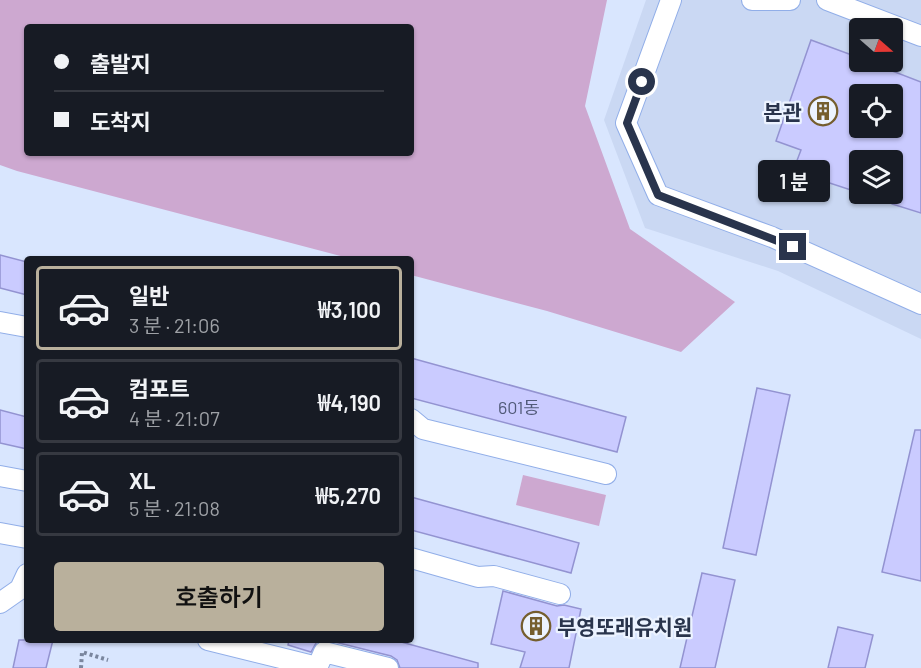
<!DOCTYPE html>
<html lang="ko">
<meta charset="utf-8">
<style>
:root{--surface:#171b24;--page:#242831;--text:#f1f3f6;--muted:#9ea1a6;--line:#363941;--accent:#b9b09c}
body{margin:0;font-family:Barlow,"Noto Sans KR",sans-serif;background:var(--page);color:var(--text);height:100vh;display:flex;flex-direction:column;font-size:22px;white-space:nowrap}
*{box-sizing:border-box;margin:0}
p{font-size:20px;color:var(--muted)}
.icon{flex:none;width:33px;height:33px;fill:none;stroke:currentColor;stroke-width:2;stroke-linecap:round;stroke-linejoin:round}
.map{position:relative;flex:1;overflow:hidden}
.panel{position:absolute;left:24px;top:256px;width:390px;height:387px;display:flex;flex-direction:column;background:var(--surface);border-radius:6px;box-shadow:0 2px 4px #0004}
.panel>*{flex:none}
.hud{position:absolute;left:24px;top:24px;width:390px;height:132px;border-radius:6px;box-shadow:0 2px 4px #0004;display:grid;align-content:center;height:132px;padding:0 30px;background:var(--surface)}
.needle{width:39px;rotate:110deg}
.controls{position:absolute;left:849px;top:18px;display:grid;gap:12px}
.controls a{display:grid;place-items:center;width:54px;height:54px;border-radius:6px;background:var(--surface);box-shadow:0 2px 4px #0004;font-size:30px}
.end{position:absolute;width:27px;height:27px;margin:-14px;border:8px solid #29344c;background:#fff;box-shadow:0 0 0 3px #fff}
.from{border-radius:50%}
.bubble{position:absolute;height:42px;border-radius:6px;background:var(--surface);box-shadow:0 2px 4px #0004;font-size:20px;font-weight:600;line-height:42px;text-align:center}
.hud b{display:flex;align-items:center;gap:21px;height:57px;font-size:22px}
.hud b+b{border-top:2px solid var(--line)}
.hud i{width:15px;height:15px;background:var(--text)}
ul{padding:10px 0 0;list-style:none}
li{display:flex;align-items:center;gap:18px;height:84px;margin:0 12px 9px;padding:0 18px;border:3px solid var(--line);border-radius:6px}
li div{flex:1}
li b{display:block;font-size:22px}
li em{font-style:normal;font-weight:600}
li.active{border-color:var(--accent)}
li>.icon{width:54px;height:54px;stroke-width:1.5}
.button{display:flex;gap:12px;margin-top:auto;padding:12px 30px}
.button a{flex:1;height:69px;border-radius:6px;background:var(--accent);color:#111;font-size:24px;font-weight:600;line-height:69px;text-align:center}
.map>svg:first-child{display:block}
</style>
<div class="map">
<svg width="921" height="668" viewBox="0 0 921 668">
<rect width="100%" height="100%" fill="#d9e6fe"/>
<path fill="#cad8f3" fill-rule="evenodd" d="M646,0h275v339l-143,-68 -133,-43 -41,-108zM860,28h32v34h-32zM860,94h32v34h-32zM860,160h32v34h-32z"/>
<g fill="#cda8d0" fill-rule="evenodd">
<path d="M0,0h607l-22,106 45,123 105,73 -54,50 -134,-41 -136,-36v-15l-59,-1 -335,-88 -17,-6zM27,27h384v126h-384z"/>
<polygon points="523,475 606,495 599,526 516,505"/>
</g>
<g fill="#cacbff" stroke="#9393d1" stroke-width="1.5" fill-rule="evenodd">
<path d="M811,40l49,18v4h9l52,20v131l-29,-9v-44h-32v33l-67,-22 8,-21 -25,-9zM860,94h32v34h-32z"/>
<polygon points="0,255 27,262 27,295 0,288"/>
<polygon points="411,358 626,417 617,452 411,398"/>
<polygon points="757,388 790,395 756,555 723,548"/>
<polygon points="0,410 27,417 27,449 0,443"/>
<polygon points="915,430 921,430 921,581 882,572"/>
<polygon points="411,497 579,543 571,573 411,530"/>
<polygon points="702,573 735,580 715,668 680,668"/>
<polygon points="503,591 557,606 564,605 581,609 569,668 520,668 525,652 491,644"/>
<polygon points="838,627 873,635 865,668 828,668"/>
<polygon points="19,640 53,640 46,668 13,668"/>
<polygon points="289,640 321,640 316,643 311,652 288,645"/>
<polygon points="327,640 394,640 478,663 478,668 400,668 397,660 391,656"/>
</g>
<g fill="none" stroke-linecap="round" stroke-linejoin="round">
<g stroke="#91aee8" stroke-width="22">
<g id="minor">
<polyline points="671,0 626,123 658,195 772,237 921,304"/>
<polyline points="752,0 790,0"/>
<polyline points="827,0 921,36"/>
<polyline points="0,322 27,327"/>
<polyline points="411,419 423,429 606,474"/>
<polyline points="0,476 27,481"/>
<polyline points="0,533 27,538"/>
<polyline points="411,558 478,577 494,576 560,594"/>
<polyline points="0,603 20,589 27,574"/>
<polyline points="208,640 317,667"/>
<polyline points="317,668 324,652 388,668"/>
</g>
</g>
<polyline stroke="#7a869e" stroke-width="4" stroke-dasharray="3 3" stroke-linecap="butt" points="81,668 82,652 108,660"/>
<use href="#minor" stroke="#fff" stroke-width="20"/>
</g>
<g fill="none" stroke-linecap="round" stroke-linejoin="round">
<polyline stroke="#29344c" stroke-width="8" points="642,82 627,123 658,195 793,247"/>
</g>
<defs>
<g id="building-ring" transform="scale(1.5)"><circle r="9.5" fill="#ecf3ff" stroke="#755e2e" stroke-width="1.5"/><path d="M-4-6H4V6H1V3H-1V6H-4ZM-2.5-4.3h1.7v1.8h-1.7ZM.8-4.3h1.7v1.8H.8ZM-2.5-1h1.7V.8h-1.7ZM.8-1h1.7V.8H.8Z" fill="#755e2e"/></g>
</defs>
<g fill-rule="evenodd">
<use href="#building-ring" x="823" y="111"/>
<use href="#building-ring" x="536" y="626"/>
</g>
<g text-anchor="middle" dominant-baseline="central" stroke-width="4.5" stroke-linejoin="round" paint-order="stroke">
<g font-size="18" fill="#515a79">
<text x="519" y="407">601동</text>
</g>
<g font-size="21" font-weight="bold" fill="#29344c" stroke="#ecf3ff" text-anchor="end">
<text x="802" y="111">본관</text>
<text x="557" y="626" text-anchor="start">부영또래유치원</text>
</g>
</g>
</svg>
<div class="controls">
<a><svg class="needle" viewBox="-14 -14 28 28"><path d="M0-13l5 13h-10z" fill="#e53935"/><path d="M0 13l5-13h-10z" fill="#9ea1a6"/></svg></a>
<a><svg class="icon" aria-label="locate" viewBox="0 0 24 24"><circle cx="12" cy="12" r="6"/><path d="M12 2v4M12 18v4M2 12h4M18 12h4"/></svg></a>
<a><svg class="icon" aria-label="layers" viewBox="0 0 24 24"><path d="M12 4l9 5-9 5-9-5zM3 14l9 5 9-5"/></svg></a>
</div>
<i class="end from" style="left:642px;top:82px"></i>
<i class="end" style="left:793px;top:247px"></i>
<div class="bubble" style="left:758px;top:160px;width:72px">1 분</div>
<div class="hud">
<b><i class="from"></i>출발지</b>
<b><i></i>도착지</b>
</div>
<section class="panel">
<ul>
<li class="active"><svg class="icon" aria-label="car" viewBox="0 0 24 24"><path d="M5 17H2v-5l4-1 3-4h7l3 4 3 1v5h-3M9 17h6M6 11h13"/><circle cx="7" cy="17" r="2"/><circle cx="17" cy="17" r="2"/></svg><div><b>일반</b><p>3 분 · 21:06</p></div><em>₩3,100</em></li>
<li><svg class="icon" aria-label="car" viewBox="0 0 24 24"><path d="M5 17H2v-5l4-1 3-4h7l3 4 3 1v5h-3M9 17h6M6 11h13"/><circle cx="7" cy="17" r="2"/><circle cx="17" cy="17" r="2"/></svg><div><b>컴포트</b><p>4 분 · 21:07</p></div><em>₩4,190</em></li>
<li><svg class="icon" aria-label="car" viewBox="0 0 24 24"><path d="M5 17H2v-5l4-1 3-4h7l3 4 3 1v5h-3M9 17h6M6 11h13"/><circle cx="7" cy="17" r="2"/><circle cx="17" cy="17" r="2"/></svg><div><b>XL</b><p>5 분 · 21:08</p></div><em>₩5,270</em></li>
</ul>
<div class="button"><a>호출하기</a></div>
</section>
</div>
